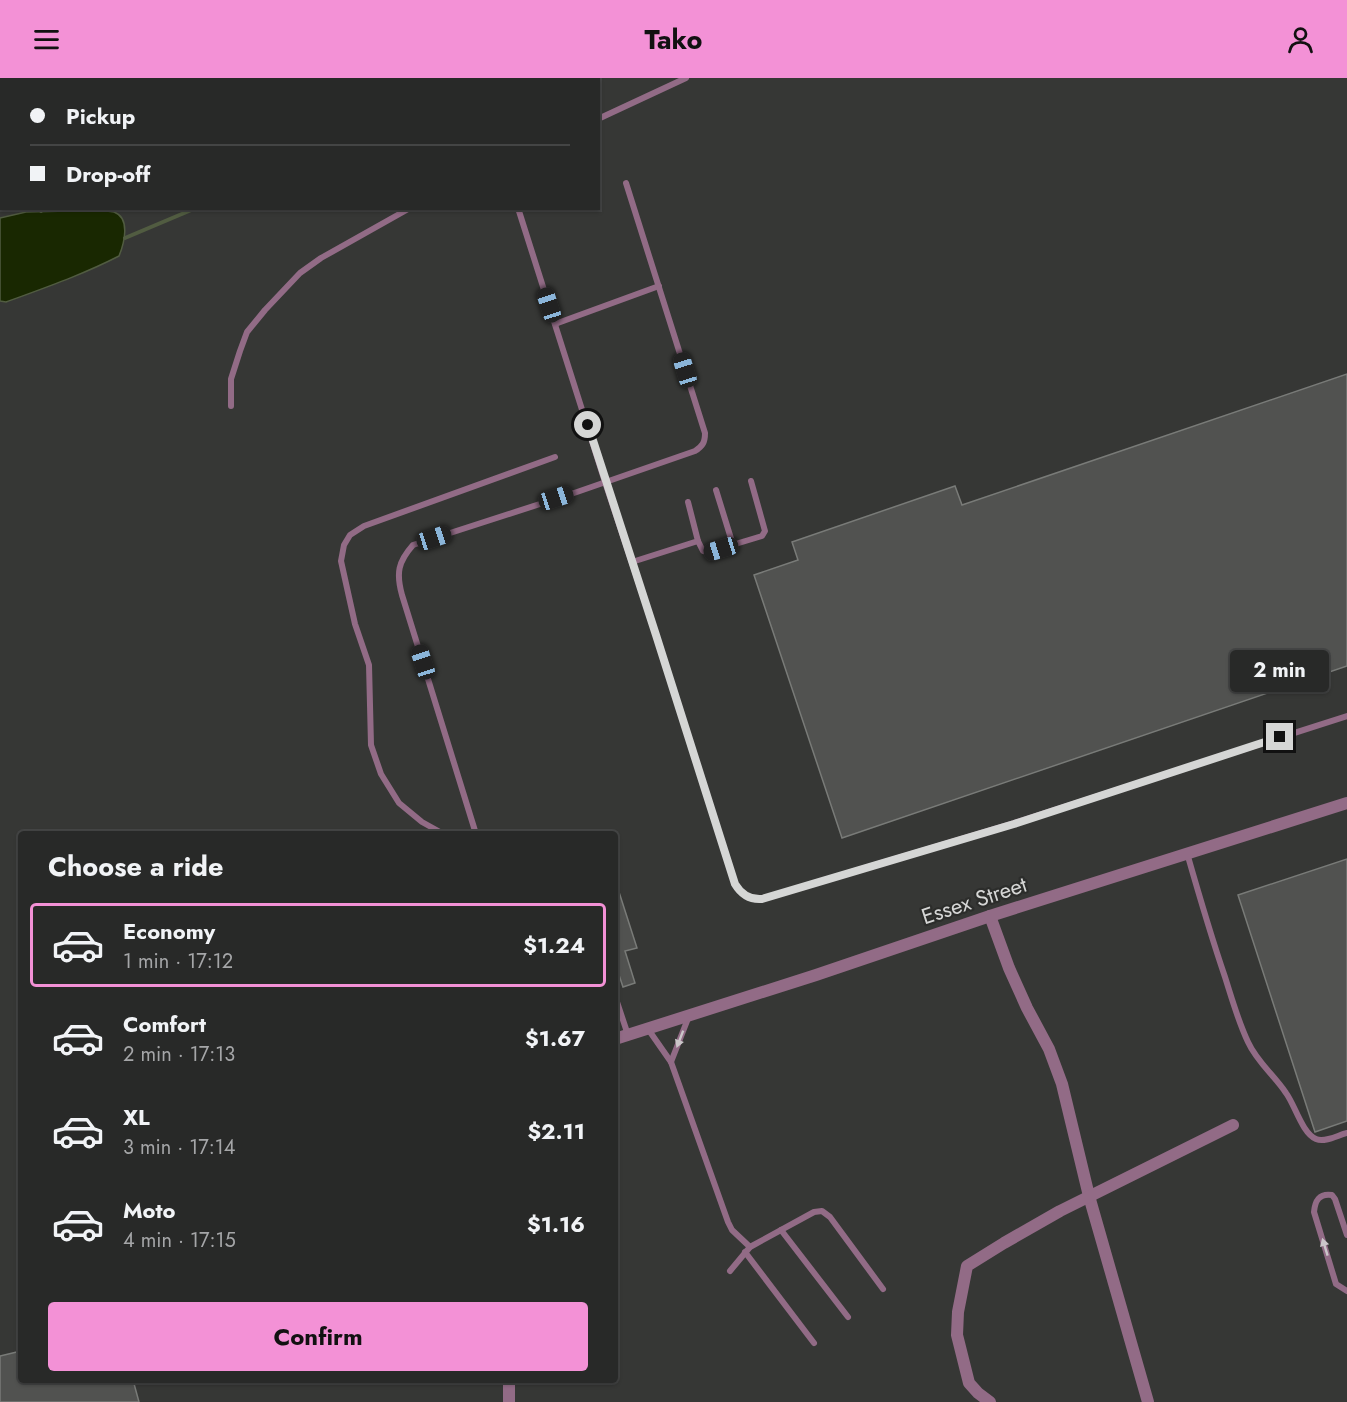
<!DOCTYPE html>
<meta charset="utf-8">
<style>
:root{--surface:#282928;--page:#303130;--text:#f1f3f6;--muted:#a5a6a8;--line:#444545;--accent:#f391d6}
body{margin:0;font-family:Jost,sans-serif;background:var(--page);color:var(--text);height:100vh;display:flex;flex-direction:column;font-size:22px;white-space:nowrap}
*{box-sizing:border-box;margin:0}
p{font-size:20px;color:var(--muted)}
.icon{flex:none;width:33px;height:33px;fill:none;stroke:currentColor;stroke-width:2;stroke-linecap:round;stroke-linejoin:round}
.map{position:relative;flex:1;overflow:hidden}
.drawer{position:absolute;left:18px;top:753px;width:600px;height:552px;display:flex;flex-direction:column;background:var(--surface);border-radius:6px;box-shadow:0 2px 4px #0004,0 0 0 2px var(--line)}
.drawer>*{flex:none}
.guide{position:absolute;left:0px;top:0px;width:600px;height:132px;box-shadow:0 2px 4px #0004,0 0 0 2px var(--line);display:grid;align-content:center;height:132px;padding:0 30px;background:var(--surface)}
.end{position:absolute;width:27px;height:27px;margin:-14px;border:8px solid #d5d6d5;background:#111;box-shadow:0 0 0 3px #111}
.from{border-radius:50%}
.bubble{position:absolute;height:42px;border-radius:6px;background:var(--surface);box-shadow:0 2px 4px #0004,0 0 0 2px var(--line);font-size:20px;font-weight:700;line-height:42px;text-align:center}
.car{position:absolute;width:18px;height:36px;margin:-18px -9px;border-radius:8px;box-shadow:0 0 4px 2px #0007;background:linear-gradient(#222 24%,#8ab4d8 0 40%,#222 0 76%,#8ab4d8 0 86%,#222 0)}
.guide b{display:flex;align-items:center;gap:21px;height:57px;font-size:22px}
.guide b+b{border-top:2px solid var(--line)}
.guide i{width:15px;height:15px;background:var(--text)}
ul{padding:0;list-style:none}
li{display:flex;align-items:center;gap:18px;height:84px;margin:0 12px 9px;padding:0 18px;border:3px solid transparent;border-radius:6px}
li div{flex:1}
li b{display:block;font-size:22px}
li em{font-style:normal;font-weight:700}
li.active{border-color:var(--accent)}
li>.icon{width:54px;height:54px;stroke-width:1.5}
h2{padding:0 30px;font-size:27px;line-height:72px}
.button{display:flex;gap:12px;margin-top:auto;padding:12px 30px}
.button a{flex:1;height:69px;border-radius:6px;background:var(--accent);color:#111;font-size:24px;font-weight:700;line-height:69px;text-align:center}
header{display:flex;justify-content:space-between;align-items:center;height:78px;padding:0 30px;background:var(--accent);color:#111;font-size:27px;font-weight:700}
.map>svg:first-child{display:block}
</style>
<header><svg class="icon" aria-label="menu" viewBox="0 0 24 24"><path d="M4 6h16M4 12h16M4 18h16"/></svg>Tako<svg class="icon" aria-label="person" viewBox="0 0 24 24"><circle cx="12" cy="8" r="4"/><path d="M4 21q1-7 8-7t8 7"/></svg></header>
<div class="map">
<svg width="1347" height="1324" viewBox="0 0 1347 1324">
<rect width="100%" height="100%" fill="#363735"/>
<path fill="#192801" stroke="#515c41" stroke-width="1.5" d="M69,133c10,0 37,-1 45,1 17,6 10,32 5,44 -37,19 -75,32 -113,46l-6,-1v-83l26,-6z"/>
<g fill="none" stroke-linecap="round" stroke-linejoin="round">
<g stroke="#515c41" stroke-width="4">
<polyline points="39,130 41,133"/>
<polyline points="125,160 196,130"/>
</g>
</g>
<g fill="#515250" stroke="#797b78" stroke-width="1.5">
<rect x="23" y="0" width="289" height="2"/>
<polygon points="1347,296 1347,588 842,760 754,497 798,482 792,464 955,408 962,427"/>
<polygon points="1347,781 1347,1043 1315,1054 1238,817"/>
<polygon points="619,814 637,870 625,873 635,905 623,909 615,885 615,815"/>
<polygon points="21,1273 21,1302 133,1302 139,1324 0,1324 0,1278"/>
</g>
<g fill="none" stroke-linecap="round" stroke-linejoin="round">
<g stroke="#926b86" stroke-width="6">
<polyline points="598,41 686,0"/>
<path d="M518,130l87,274 51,153 79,249c5,10 15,16 27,15l252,-76 333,-107"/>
<polyline points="555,246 659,208"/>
<polyline points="231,328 231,301 240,273 247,254 265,232 300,195 321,180 410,130"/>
<polyline points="716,412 733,467"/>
<polyline points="698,463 703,473 709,474 762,458 765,453 751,403"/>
<polyline points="632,484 698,463 688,424"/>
<polyline points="449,756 440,754 422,744 399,725 381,696 371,667 369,587 355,546 341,483 344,467 350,457 364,448 555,379"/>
<path d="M476,756l-74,-239c-6,-22 -4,-33 11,-50l164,-53 118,-41c8,-5 10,-9 10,-18l-79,-250"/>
<path d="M1187,775c12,42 24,83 38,124 7,22 13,44 23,65 9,20 26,33 38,51 9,12 16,40 30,46 9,4 22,-4 31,-6"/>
<polyline points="615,918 628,957"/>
<polyline points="648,951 671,984 728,1144 732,1152 750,1169"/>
<polyline points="671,984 689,938"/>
<polyline points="781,1152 848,1239"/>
<path d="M1347,1157l-12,-36 -3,-4c-13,-2 -17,6 -18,17l22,72 11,7"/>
<polyline points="745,1174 814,1265"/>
<polyline points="730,1193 750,1169 814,1134 822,1133 830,1139 883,1211"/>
</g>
<g stroke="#926b86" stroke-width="12">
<polyline points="990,838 1009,890 1027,930 1049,971 1062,1006 1089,1118 1148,1324"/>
<polyline points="615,961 816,897 990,838 1347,725"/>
<polyline points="509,1324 509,1302"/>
<polyline points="990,1324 978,1315 969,1305 957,1257 958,1234 967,1188 1004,1165 1060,1133 1233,1047"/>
</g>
</g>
<defs><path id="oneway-solid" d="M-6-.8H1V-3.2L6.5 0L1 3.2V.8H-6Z" transform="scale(1.5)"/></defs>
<g fill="#cbc6c9">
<use href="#oneway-solid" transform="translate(680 961) rotate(111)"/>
<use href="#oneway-solid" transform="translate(1325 1169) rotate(-107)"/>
</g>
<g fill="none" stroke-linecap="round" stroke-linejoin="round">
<path stroke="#d5d6d5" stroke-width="8" d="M588,347l68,210 79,249c6,10 15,16 27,15l252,-75 266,-87"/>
</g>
<g text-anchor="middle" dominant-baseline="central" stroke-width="4.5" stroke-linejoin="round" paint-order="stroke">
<g font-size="22" fill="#d5d6d5" stroke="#2c2d2b">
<text transform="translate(974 822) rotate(-18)">Essex Street</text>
</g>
</g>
</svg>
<i class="end from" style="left:588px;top:347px"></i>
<i class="end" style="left:1280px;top:659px"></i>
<div class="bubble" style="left:1230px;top:572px;width:99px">2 min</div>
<i class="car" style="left:549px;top:227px;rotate:342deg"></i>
<i class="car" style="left:685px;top:292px;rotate:343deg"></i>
<i class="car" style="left:556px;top:420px;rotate:72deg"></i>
<i class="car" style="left:434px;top:460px;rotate:72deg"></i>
<i class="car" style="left:721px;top:471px;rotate:253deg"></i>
<i class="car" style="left:423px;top:584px;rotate:342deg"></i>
<div class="guide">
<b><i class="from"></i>Pickup</b>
<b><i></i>Drop-off</b>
</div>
<section class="drawer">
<h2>Choose a ride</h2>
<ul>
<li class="active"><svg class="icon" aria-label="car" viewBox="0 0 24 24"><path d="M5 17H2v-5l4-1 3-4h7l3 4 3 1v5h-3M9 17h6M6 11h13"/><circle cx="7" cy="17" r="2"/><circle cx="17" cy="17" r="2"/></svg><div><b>Economy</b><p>1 min · 17:12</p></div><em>$1.24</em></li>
<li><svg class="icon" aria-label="car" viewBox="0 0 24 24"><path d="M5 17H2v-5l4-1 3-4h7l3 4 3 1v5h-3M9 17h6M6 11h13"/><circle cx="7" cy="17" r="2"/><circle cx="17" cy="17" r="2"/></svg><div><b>Comfort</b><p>2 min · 17:13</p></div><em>$1.67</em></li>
<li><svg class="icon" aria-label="car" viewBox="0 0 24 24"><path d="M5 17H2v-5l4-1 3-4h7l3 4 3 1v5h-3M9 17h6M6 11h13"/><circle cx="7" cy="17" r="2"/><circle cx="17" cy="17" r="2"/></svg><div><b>XL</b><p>3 min · 17:14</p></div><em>$2.11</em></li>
<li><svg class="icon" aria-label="car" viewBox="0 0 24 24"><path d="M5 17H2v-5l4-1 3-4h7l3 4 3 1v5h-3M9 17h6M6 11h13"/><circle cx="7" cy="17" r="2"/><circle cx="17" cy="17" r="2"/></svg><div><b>Moto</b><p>4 min · 17:15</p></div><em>$1.16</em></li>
</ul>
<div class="button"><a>Confirm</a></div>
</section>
</div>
